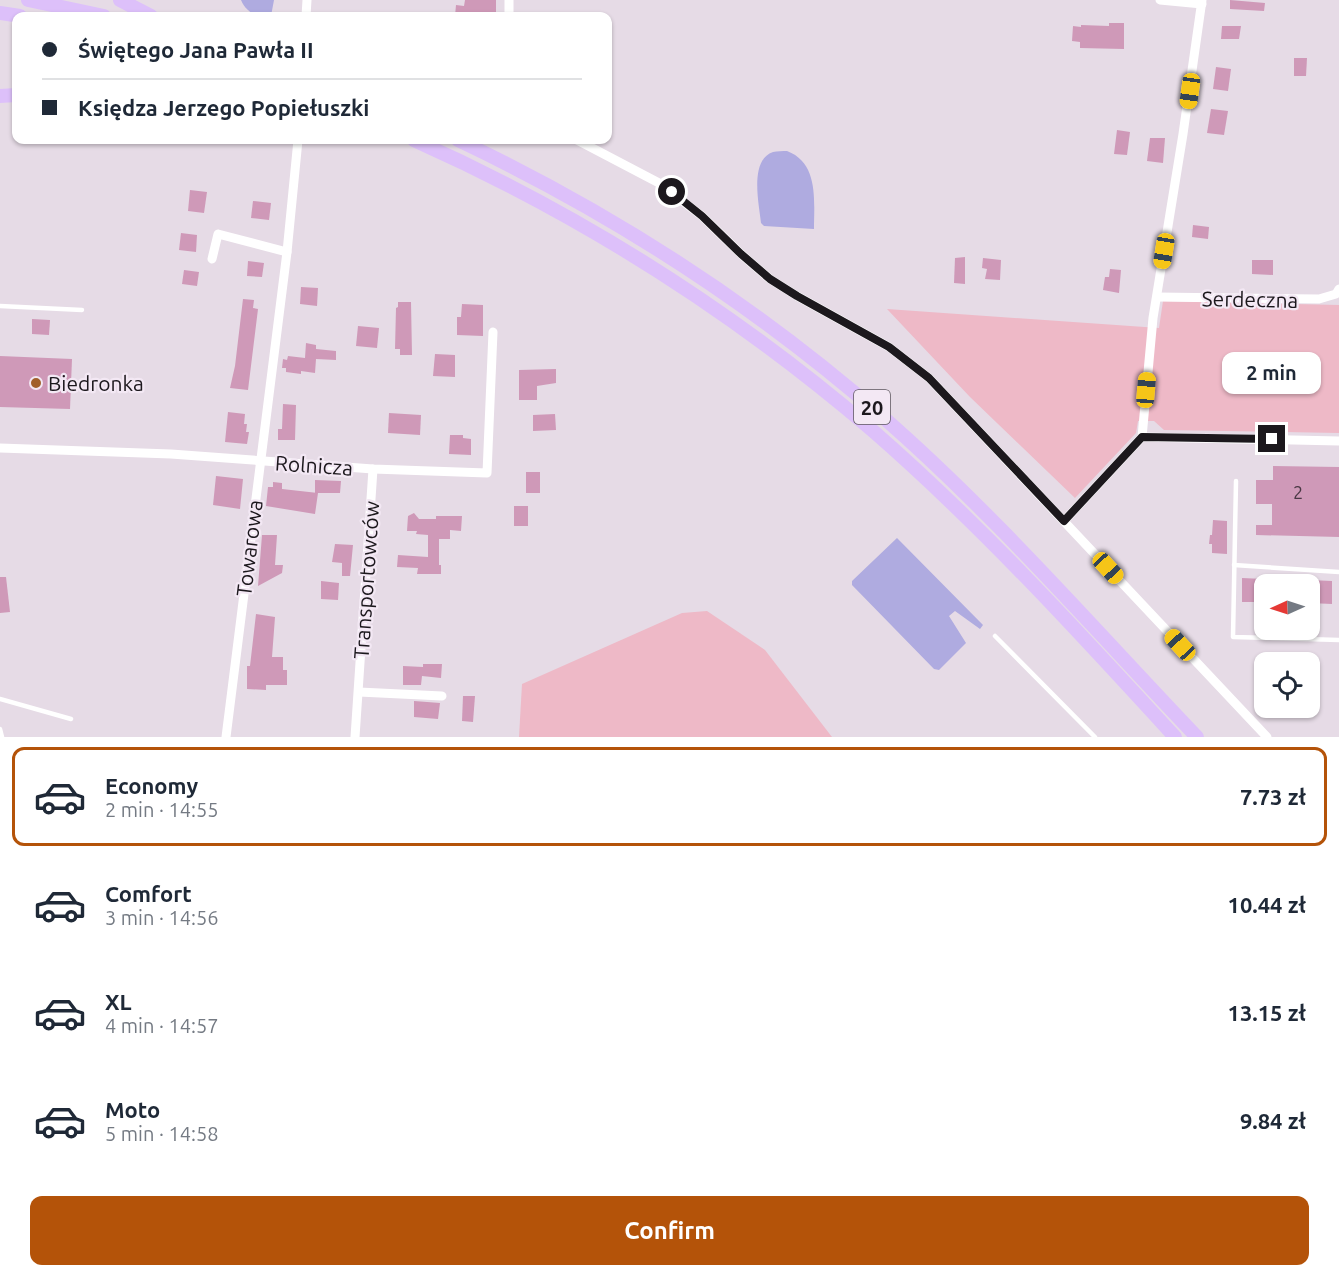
<!DOCTYPE html>
<meta charset="utf-8">
<style>
:root{--surface:#fff;--page:#f2f2f3;--text:#1f2937;--muted:#747a83;--line:#e0e1e3;--accent:#b45309}
body{margin:0;font-family:Ubuntu,sans-serif;background:var(--page);color:var(--text);height:100vh;display:flex;flex-direction:column;font-size:22px;white-space:nowrap}
*{box-sizing:border-box;margin:0}
p{font-size:20px;color:var(--muted)}
.icon{flex:none;width:33px;height:33px;fill:none;stroke:currentColor;stroke-width:2;stroke-linecap:round;stroke-linejoin:round}
.map{position:relative;height:737px;overflow:hidden}
.drawer{display:flex;flex-direction:column;background:var(--surface);flex:1}
.drawer>*{flex:none}
.hud{position:absolute;left:12px;top:12px;width:600px;height:132px;border-radius:12px;box-shadow:0 2px 4px #0004;display:grid;align-content:center;height:132px;padding:0 30px;background:var(--surface)}
.needle{width:39px;rotate:267deg}
.fabs{position:absolute;left:1254px;top:574px;display:grid;gap:12px}
.fabs a{display:grid;place-items:center;width:66px;height:66px;border-radius:12px;background:var(--surface);box-shadow:0 2px 4px #0004;font-size:30px}
.end{position:absolute;width:27px;height:27px;margin:-14px;border:8px solid #1c181d;background:#fff;box-shadow:0 0 0 3px #fff}
.from{border-radius:50%}
.bubble{position:absolute;height:42px;border-radius:12px;background:var(--surface);box-shadow:0 2px 4px #0004;font-size:20px;font-weight:700;line-height:42px;text-align:center}
.car{position:absolute;width:18px;height:36px;margin:-18px -9px;border-radius:8px;box-shadow:0 0 4px 2px #0007;background:linear-gradient(#f5c518 24%,#345 0 40%,#f5c518 0 76%,#345 0 86%,#f5c518 0)}
.hud b{display:flex;align-items:center;gap:21px;height:57px;font-size:22px}
.hud b+b{border-top:2px solid var(--line)}
.hud i{width:15px;height:15px;background:var(--text)}
ul{padding:10px 0 0;list-style:none}
li{display:flex;align-items:center;gap:18px;height:99px;margin:0 12px 9px;padding:0 18px;border:3px solid transparent;border-radius:12px}
li div{flex:1}
li b{display:block;font-size:22px}
li em{font-style:normal;font-weight:700}
li.selected{border-color:var(--accent)}
li>.icon{width:54px;height:54px;stroke-width:1.5}
.button{display:flex;gap:12px;margin-top:auto;padding:12px 30px}
.button a{flex:1;height:69px;border-radius:12px;background:var(--accent);color:#fff;font-size:24px;font-weight:700;line-height:69px;text-align:center}
.map>svg:first-child{display:block}
</style>
<div class="map">
<svg width="1339" height="737" viewBox="0 0 1339 737">
<rect width="100%" height="100%" fill="#e6dbe6"/>
<g fill="#eeb9c7">
<polygon points="1163,301 1339,305 1339,433 1164,430 1154,421 1138,421 1136,433 1075,498 970,397 887,309 1159,328"/>
<polygon points="707,611 765,650 832,737 519,737 522,684 682,613"/>
</g>
<g fill="#afabe0">
<path d="M241,0h33l-3,16c-13,1 -24,-2 -30,-16z"/>
<path d="M787,151c32,12 27,50 27,78l-50,-3 -3,-3c-2,-19 -12,-63 12,-71 4,-1 10,-1 14,-1z"/>
<polygon points="897,538 983,625 980,629 955,611 949,616 966,643 939,670 934,669 852,585 852,581"/>
</g>
<g fill="#cf99b8">
<polygon points="465,0 496,0 496,14 469,12 468,16 455,16 456,5 464,6"/>
<polygon points="1230,0 1265,3 1264,11 1230,9"/>
<polygon points="1109,23 1124,23 1124,49 1080,48 1080,42 1072,41 1073,26 1081,27 1081,25 1109,26"/>
<polygon points="1222,26 1241,26 1239,39 1221,39"/>
<polygon points="1294,58 1307,58 1306,76 1294,76"/>
<polygon points="1216,67 1231,69 1228,91 1213,89"/>
<polygon points="1211,109 1228,111 1224,135 1207,133"/>
<polygon points="1117,130 1130,132 1127,155 1114,154"/>
<polygon points="1150,138 1165,138 1163,163 1147,161"/>
<polygon points="190,190 207,192 204,213 188,211"/>
<polygon points="253,201 271,203 269,220 251,218"/>
<polygon points="1193,225 1209,227 1208,239 1192,237"/>
<polygon points="181,233 197,235 196,252 179,250"/>
<polygon points="965,257 965,284 954,283 955,258"/>
<polygon points="983,258 1001,260 1000,280 985,279 987,269 982,268"/>
<polygon points="1252,260 1273,260 1273,275 1252,274"/>
<polygon points="248,261 264,263 262,277 247,276"/>
<polygon points="1110,269 1121,270 1119,293 1103,290 1105,277 1109,277"/>
<polygon points="184,270 199,272 197,286 182,284"/>
<polygon points="301,287 318,288 317,306 300,304"/>
<polygon points="243,299 254,300 253,308 258,309 248,390 230,388 235,366"/>
<polygon points="398,302 411,302 412,355 400,355 400,349 395,349 396,308 398,307"/>
<polygon points="462,304 483,305 483,336 457,335 457,317 461,317"/>
<polygon points="32,319 50,320 49,335 32,334"/>
<polygon points="358,326 379,328 377,348 356,346"/>
<polygon points="306,343 316,345 316,349 336,351 336,360 316,359 315,373 301,371 301,374 286,372 286,368 282,368 283,359 287,360 288,356 305,358"/>
<polygon points="435,354 455,355 455,377 433,376"/>
<polygon points="0,356 72,359 70,409 0,407"/>
<polygon points="556,369 556,383 537,386 537,400 519,400 519,370"/>
<polygon points="283,404 296,405 295,440 278,440 278,429 282,429"/>
<polygon points="228,412 245,414 244,424 247,424 246,432 249,432 247,444 225,442"/>
<polygon points="389,413 421,415 420,435 388,433"/>
<polygon points="555,414 556,430 533,431 533,415"/>
<polygon points="450,435 463,435 463,438 471,439 471,455 449,454"/>
<polygon points="1273,466 1339,467 1339,537 1256,535 1256,525 1272,525 1272,504 1256,504 1256,480 1273,480"/>
<rect x="526" y="472" width="14" height="21"/>
<polygon points="216,476 243,479 240,509 213,505"/>
<polygon points="315,480 341,481 340,493 315,493"/>
<polygon points="273,482 282,483 282,489 318,493 315,514 266,506 268,487 273,487"/>
<rect x="514" y="506" width="14" height="20"/>
<polygon points="414,513 419,519 436,519 436,516 462,516 461,531 450,530 450,539 439,539 439,565 441,565 441,574 417,574 418,568 397,567 398,555 428,557 428,535 416,534 417,531 407,531 408,516"/>
<polygon points="1213,520 1227,521 1227,554 1212,553 1212,544 1209,544 1210,535 1212,535"/>
<polygon points="262,535 277,535 275,565 283,565 282,573 258,586"/>
<polygon points="335,544 353,545 350,576 342,576 342,563 332,562"/>
<polygon points="0,577 6,577 10,612 0,613"/>
<polygon points="1242,578 1264,579 1264,602 1242,602"/>
<polygon points="1310,580 1332,581 1332,604 1310,603"/>
<polygon points="321,581 339,583 338,600 321,599"/>
<polygon points="256,614 275,617 272,657 283,657 283,670 287,670 287,685 266,685 266,690 247,689 247,666 250,666"/>
<polygon points="423,664 442,664 441,678 422,676 421,685 403,685 403,666 423,667"/>
<polygon points="463,696 475,696 473,722 462,721"/>
<polygon points="414,701 440,703 438,719 414,717"/>
</g>
<g fill="none" stroke-linecap="round" stroke-linejoin="round">
<g stroke="#fff" stroke-width="4.5">
<polyline points="0,306 82,310"/>
<polyline points="1236,481 1233,637 1339,640"/>
<polyline points="1234,565 1339,572"/>
<polyline points="995,636 1095,737"/>
<polyline points="0,699 71,719"/>
<polyline points="0,729 2,737"/>
</g>
<g stroke="#fff" stroke-width="9">
<polyline points="1160,0 1202,4"/>
<polyline points="306,16 307,0"/>
<polyline points="509,16 509,0"/>
<polyline points="577,140 659,183 702,216 741,254 770,279 797,296 889,347 929,378 1267,737"/>
<polyline points="212,259 218,234 287,252"/>
<polyline points="1157,297 1319,299 1336,294 1339,289"/>
<polyline points="1142,437 1153,318 1183,134 1202,0"/>
<polyline points="1142,437 1339,441"/>
<polyline points="0,448 171,454 373,469 487,473 493,332"/>
<polyline points="1064,521 1142,437"/>
<polyline points="359,692 442,696"/>
<polyline points="226,737 287,252 298,140"/>
<polyline points="355,737 373,469"/>
</g>
<g stroke="#ddc0fa" stroke-width="14">
<polyline points="28,0 104,16"/>
<polyline points="120,0 151,16"/>
<polyline points="0,13 20,16"/>
<polyline points="0,96 16,95"/>
<path d="M414,140c166,74 319,171 458,290 108,94 206,201 303,307"/>
<path d="M458,140c154,73 298,166 426,278 112,98 210,211 313,319"/>
</g>
</g>
<g fill="none" stroke-linecap="round" stroke-linejoin="round">
<polyline stroke="#1c181d" stroke-width="8" points="672,192 702,216 741,254 770,279 797,296 889,347 929,378 1064,521 1142,437 1272,439"/>
</g>
<circle fill="#a1602b" stroke="#f3e8f4" stroke-width="2" cx="36" cy="383" r="6"/>
<g text-anchor="middle" dominant-baseline="central" stroke-width="4.5" stroke-linejoin="round" paint-order="stroke">
<g font-size="18" fill="#493844">
<text x="1298" y="492">2</text>
</g>
<rect fill="#f3e8f4" stroke="#5c565e" stroke-width="1.5" x="854" y="390" width="36" height="34" rx="4.5"/>
<g font-size="20" font-weight="bold" fill="#1c181d">
<text x="872" y="407">20</text>
</g>
<g font-size="21" fill="#1c181d" stroke="#f3e8f4">
<text transform="translate(1250 299) rotate(1)">Serdeczna</text>
<text transform="translate(314 465) rotate(4)">Rolnicza</text>
<text transform="translate(249 548) rotate(-83)">Towarowa</text>
<text transform="translate(366 580) rotate(-86)">Transportowców</text>
</g>
<g font-size="21" fill="#1c181d" stroke="#f3e8f4" text-anchor="start">
<text x="48" y="383">Biedronka</text>
</g>
</g>
</svg>
<div class="fabs">
<a><svg class="needle" viewBox="-14 -14 28 28"><path d="M0-13l5 13h-10z" fill="#e53935"/><path d="M0 13l5-13h-10z" fill="#747a83"/></svg></a>
<a><svg class="icon" aria-label="locate" viewBox="0 0 24 24"><circle cx="12" cy="12" r="6"/><path d="M12 2v4M12 18v4M2 12h4M18 12h4"/></svg></a>
</div>
<i class="end from" style="left:672px;top:192px"></i>
<i class="end" style="left:1272px;top:439px"></i>
<div class="bubble" style="left:1222px;top:352px;width:99px">2 min</div>
<i class="car" style="left:1190px;top:91px;rotate:188deg"></i>
<i class="car" style="left:1164px;top:251px;rotate:189deg"></i>
<i class="car" style="left:1146px;top:390px;rotate:5deg"></i>
<i class="car" style="left:1108px;top:568px;rotate:137deg"></i>
<i class="car" style="left:1180px;top:645px;rotate:317deg"></i>
<div class="hud">
<b><i class="from"></i>Świętego Jana Pawła II</b>
<b><i></i>Księdza Jerzego Popiełuszki</b>
</div>
</div>
<section class="drawer">
<ul>
<li class="selected"><svg class="icon" aria-label="car" viewBox="0 0 24 24"><path d="M5 17H2v-5l4-1 3-4h7l3 4 3 1v5h-3M9 17h6M6 11h13"/><circle cx="7" cy="17" r="2"/><circle cx="17" cy="17" r="2"/></svg><div><b>Economy</b><p>2 min · 14:55</p></div><em>7.73 zł</em></li>
<li><svg class="icon" aria-label="car" viewBox="0 0 24 24"><path d="M5 17H2v-5l4-1 3-4h7l3 4 3 1v5h-3M9 17h6M6 11h13"/><circle cx="7" cy="17" r="2"/><circle cx="17" cy="17" r="2"/></svg><div><b>Comfort</b><p>3 min · 14:56</p></div><em>10.44 zł</em></li>
<li><svg class="icon" aria-label="car" viewBox="0 0 24 24"><path d="M5 17H2v-5l4-1 3-4h7l3 4 3 1v5h-3M9 17h6M6 11h13"/><circle cx="7" cy="17" r="2"/><circle cx="17" cy="17" r="2"/></svg><div><b>XL</b><p>4 min · 14:57</p></div><em>13.15 zł</em></li>
<li><svg class="icon" aria-label="car" viewBox="0 0 24 24"><path d="M5 17H2v-5l4-1 3-4h7l3 4 3 1v5h-3M9 17h6M6 11h13"/><circle cx="7" cy="17" r="2"/><circle cx="17" cy="17" r="2"/></svg><div><b>Moto</b><p>5 min · 14:58</p></div><em>9.84 zł</em></li>
</ul>
<div class="button"><a>Confirm</a></div>
</section>
